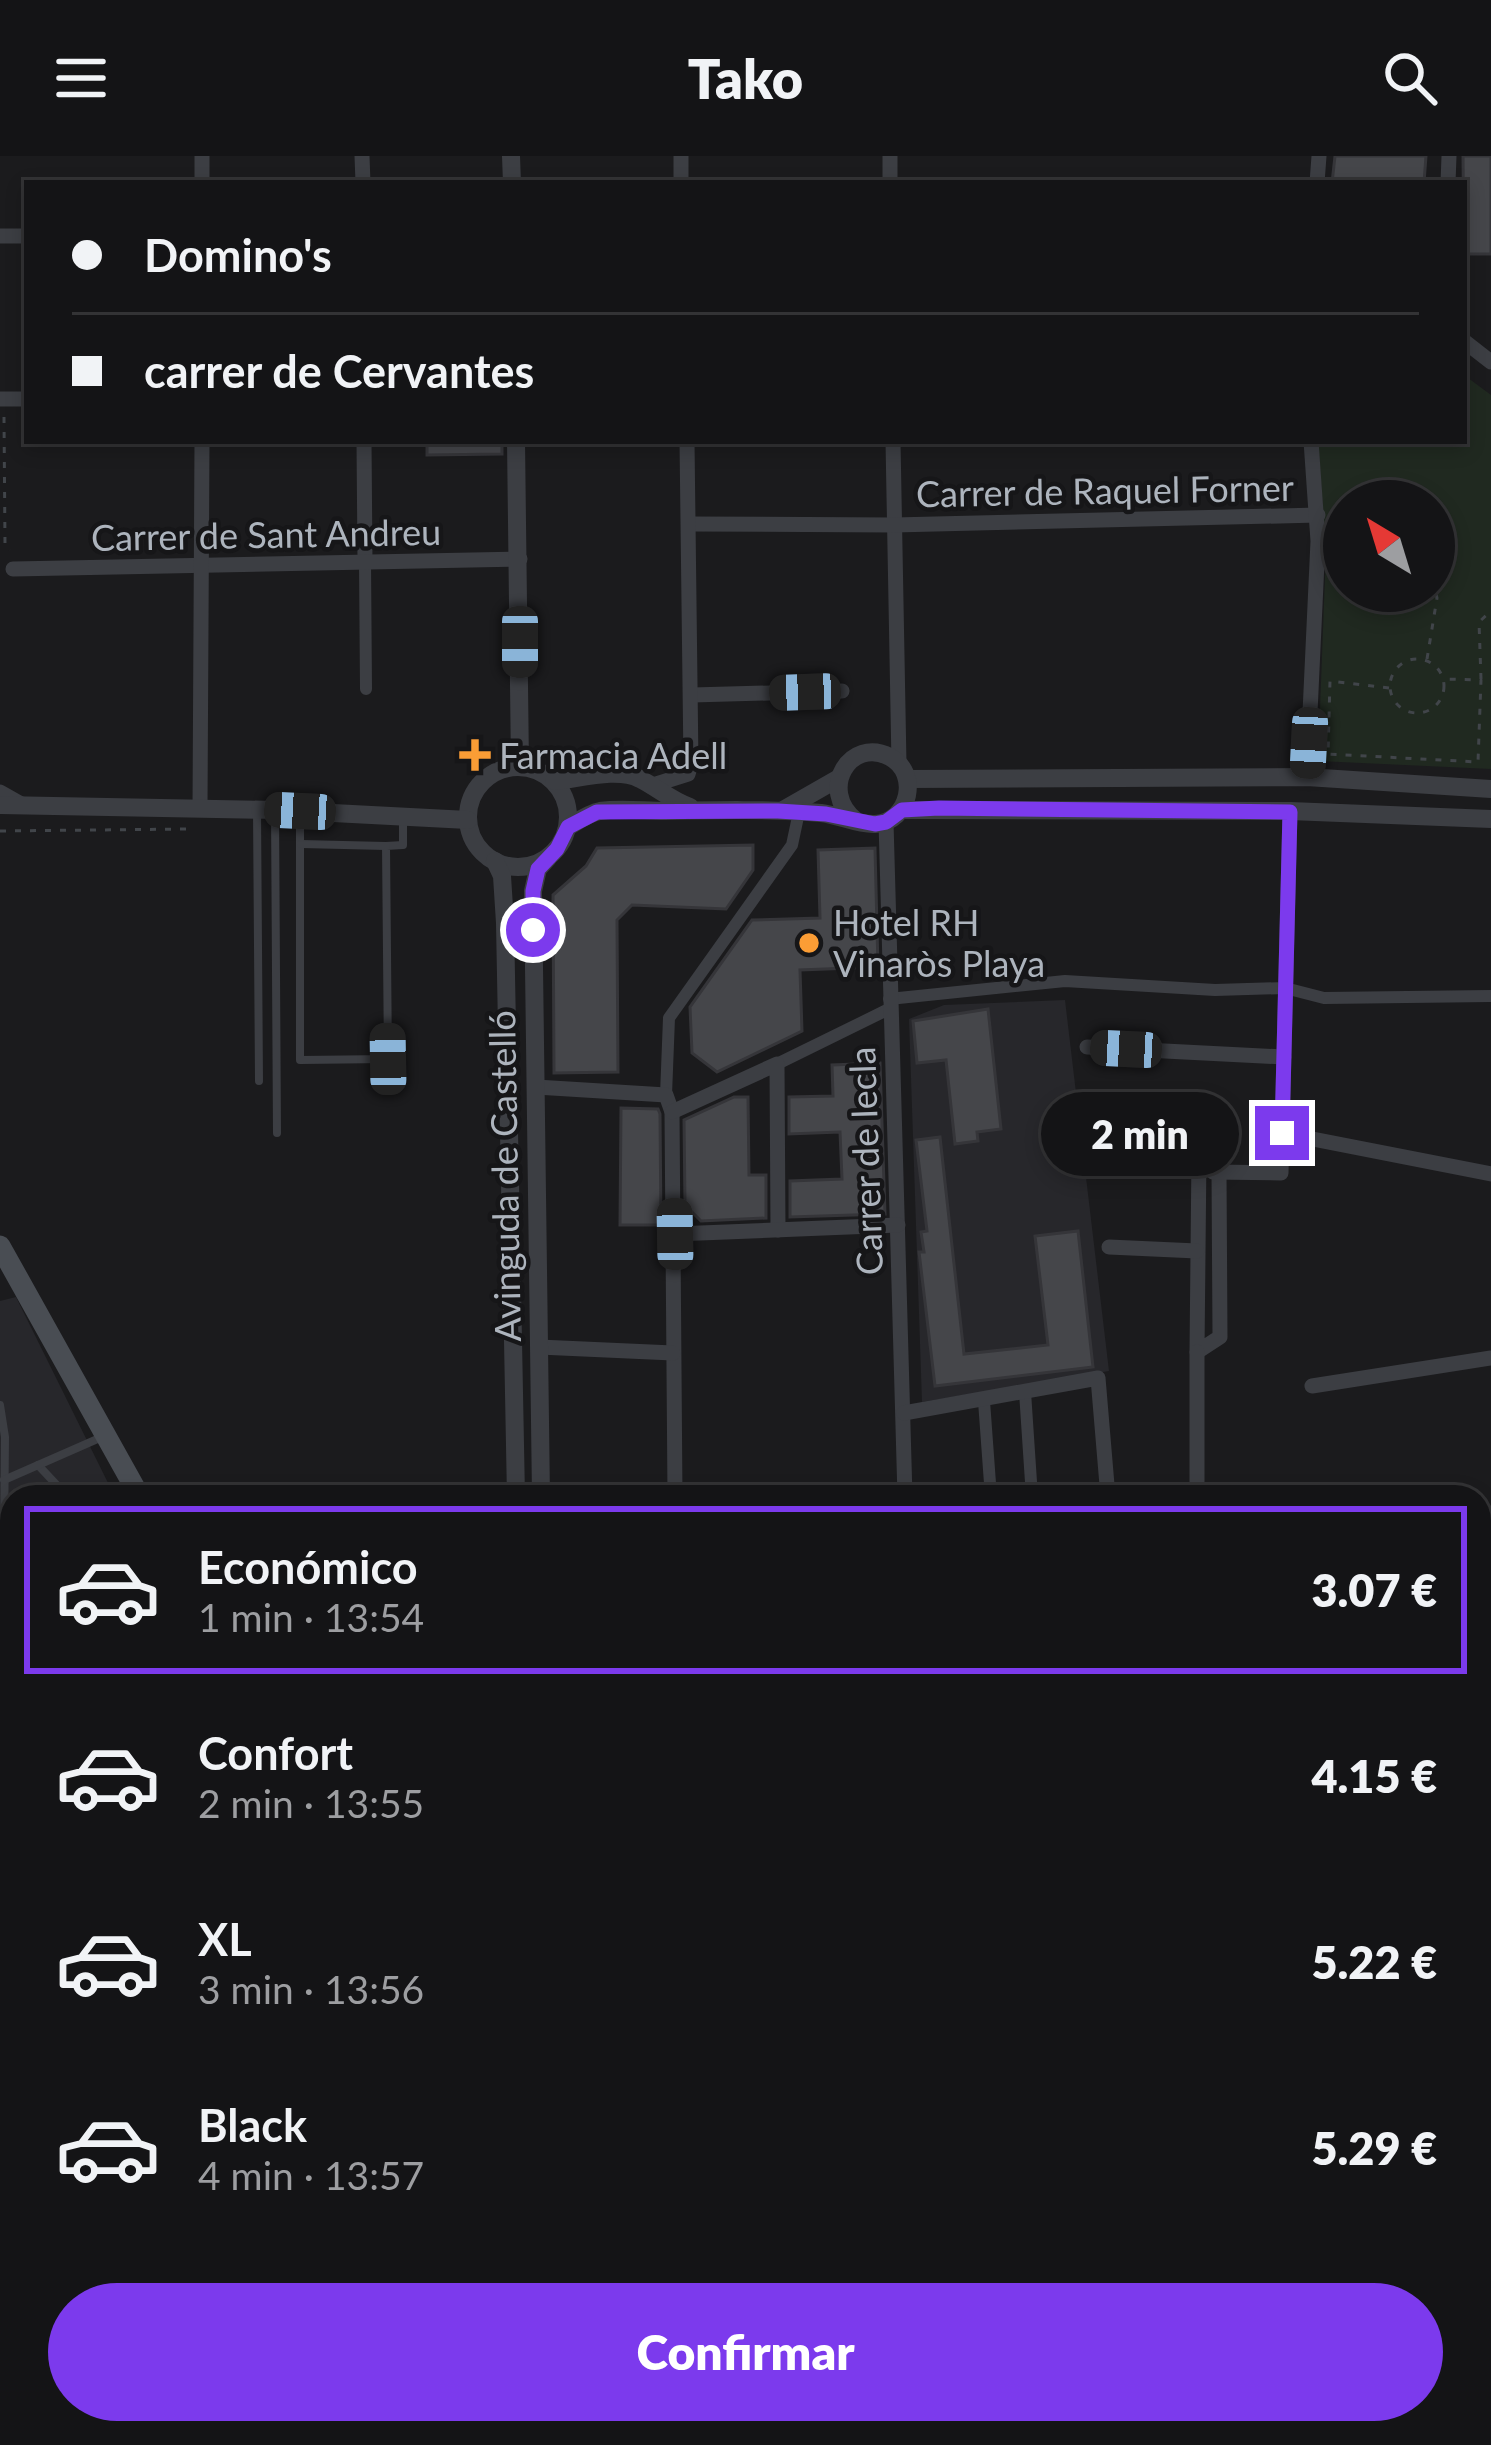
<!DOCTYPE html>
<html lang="es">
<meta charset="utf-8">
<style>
:root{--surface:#141416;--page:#1d1d1f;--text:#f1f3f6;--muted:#9d9ea1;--line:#333335;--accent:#7c3aed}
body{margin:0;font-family:Lato,sans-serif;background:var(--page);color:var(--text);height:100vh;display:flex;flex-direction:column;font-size:45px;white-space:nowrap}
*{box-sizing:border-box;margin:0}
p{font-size:39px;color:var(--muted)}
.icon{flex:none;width:66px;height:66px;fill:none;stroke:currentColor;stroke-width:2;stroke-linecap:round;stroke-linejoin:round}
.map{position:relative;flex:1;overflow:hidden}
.drawer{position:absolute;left:0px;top:1329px;width:1491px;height:960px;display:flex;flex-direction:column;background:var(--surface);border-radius:36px 36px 0 0;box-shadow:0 6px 18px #0003,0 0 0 3px var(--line)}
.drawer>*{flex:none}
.top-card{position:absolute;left:24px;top:24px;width:1443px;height:264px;border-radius:0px;box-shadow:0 6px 18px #0003,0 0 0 3px var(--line);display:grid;align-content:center;height:264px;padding:0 48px;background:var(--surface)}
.needle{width:78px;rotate:322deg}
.controls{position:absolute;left:1323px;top:324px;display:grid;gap:24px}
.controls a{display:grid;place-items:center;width:132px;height:132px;border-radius:50%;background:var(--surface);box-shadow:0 6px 18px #0003,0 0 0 3px var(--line);font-size:60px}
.end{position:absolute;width:54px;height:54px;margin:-27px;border:15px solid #7c3aed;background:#fff;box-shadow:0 0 0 6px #fff}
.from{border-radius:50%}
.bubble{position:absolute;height:84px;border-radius:42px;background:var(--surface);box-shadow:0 6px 18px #0003,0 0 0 3px var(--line);font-size:39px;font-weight:800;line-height:84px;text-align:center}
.car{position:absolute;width:36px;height:72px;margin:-36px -18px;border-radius:15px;box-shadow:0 0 9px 3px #0007;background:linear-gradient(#222 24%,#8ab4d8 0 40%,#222 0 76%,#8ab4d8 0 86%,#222 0)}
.top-card b{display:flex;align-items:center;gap:42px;height:114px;font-size:45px}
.top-card b+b{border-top:3px solid var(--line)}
.top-card i{width:30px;height:30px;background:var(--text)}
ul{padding:21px 0 0;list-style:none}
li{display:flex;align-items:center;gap:36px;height:168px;margin:0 24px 18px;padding:0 24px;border:6px solid transparent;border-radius:0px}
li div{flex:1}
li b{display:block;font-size:45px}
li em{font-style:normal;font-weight:800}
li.active{border-color:var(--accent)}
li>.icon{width:108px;height:108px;stroke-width:1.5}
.cta{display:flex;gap:24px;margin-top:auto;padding:24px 48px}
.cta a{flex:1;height:138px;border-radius:72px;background:var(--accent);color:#fff;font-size:48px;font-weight:800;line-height:138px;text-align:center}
header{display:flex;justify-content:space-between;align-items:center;height:156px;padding:0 48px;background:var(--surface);font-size:54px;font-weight:800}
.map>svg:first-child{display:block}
</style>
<header><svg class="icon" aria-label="menu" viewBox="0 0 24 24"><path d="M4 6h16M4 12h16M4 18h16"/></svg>Tako<svg class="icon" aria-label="search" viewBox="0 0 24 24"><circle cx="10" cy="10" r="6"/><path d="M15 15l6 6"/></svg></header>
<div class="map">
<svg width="1491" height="2289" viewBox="0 0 1491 2289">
<rect width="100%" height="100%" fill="#1b1b1d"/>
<g fill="#27272b">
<polygon points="1065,844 1109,1215 922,1246 909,863 944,849"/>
<polygon points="16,1141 115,1341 12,1341 12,2277 517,2277 519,2289 0,2289 0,1145"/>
</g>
<path fill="#202920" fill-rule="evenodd" d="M1464,219l27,20v374l-173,-8 8,-211 -8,-109h146zM1344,345h90v90h-90z"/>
<g fill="#45464a" stroke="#353539" stroke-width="3">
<polygon points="1335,0 1426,0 1424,27 1332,27"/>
<polygon points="1463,0 1491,0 1491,98 1464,98"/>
<polygon points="427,285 502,285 502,298 427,299"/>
<polygon points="753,689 753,714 726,753 632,749 617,764 618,916 554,917 553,739 586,710 597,692"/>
<polygon points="875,692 878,811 800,814 802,875 717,916 692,897 690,851 752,764 820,762 818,694"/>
<polygon points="988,853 1001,973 977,976 978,985 955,988 946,904 917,907 913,865"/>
<polygon points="880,907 885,1058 790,1061 790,1025 842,1023 840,976 789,978 789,941 833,940 832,909"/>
<polygon points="734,941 748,941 749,1019 766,1019 766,1062 701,1065 685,1049 684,964"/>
<polygon points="621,952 658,953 660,958 661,1069 620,1069"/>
<polygon points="940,981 964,1198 1048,1189 1035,1080 1078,1075 1093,1211 935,1230 919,1096 924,1096 921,1076 927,1075 916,984"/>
</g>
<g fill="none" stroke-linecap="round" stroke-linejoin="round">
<g stroke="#41454a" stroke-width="3" stroke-dasharray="6 9" stroke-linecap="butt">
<polyline points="4,261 5,389 10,394"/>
<circle cx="1417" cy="530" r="27"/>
<polyline points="1427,503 1437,442 1434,431"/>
<polyline points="1481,523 1479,466 1491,455"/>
<polyline points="1389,532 1330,525 1328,598 1478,606 1481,524 1443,523"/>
<polyline points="0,675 190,673"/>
<polyline points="1479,2090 1488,2057"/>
<polyline points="1476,2289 1477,2277"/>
</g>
<g stroke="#3c3e43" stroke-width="8">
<polyline points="275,654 277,977"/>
<polyline points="257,655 259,925"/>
<polyline points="300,656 300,904 388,903 386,690 403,689 403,664"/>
<polyline points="301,688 386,690"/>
<polyline points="0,1249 5,1281 3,1493"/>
<polyline points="38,1309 68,1341"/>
<polyline points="4,1324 102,1281"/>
<polyline points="506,2277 508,2289"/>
</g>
<g stroke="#3c3e43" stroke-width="12">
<polyline points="365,405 366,533"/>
<polyline points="889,843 1065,825 1215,834 1285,832 1324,842 1491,840"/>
<polyline points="777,908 889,853"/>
<polyline points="666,939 669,862 792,689 799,656"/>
<polyline points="1025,1236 1032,1341"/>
<polyline points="984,1245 991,1341"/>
</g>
<g stroke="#3c3e43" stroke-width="15">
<polyline points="362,0 363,27"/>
<polyline points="681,0 681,27"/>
<polyline points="202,27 202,0"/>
<polyline points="890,27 890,0"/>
<polyline points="1317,27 1319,0"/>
<polyline points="1448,27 1449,0"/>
<polyline points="0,80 27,80"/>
<polyline points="1464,185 1491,206"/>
<polyline points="0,243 27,243"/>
<polyline points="364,285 365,405"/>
<polyline points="893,285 899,608"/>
<polyline points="689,368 894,369 1318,359"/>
<polyline points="13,413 520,403"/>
<polyline points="692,539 842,535"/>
<polyline points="1307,621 1318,385 1311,285"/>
<polyline points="650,630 688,618 691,608 687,285"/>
<polyline points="0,636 23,649"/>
<polyline points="200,652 202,285"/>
<polyline points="886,666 905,1341"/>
<polyline points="1087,891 1284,901"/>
<polyline points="536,931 666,939 672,956 675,1341"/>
<polyline points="672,956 777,908 778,1074"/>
<polyline points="1282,977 1491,1018"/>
<polyline points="1093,986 1199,998 1197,1196 1220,1181 1219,1016"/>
<polyline points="1213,1016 1281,1017 1290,655"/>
<polyline points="675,1078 898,1069"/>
<polyline points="1109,1091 1197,1095"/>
<polyline points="539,1191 673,1197"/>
<polyline points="1197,1196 1197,1341"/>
<polyline points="1312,1230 1491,1202"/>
<polyline points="904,1257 1098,1222 1108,1341"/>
<polyline points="1479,1369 1491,1367"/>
<polyline points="1479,1476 1491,1474"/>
<polyline points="0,1494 12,1495"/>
<polyline points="0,1582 2,1679"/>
<polyline points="1479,1836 1491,1834"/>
<polyline points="0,2002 12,1986"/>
<polyline points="0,2256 12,2256"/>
<polyline points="583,2277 585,2289"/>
<polyline points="608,2277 610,2289"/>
<polyline points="1138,2289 1207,2277"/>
</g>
<g stroke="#3c3e43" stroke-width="18">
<polyline points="511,0 512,27"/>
<polyline points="516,285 520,610"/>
<circle cx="518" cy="661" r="50"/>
<polyline points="907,623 1307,621 1491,633"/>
<path d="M554,625c24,-2 64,-14 86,-2 18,9 30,21 50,28"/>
<polyline points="0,649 275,654 468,664"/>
<polyline points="783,654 839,622"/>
<polyline points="901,654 1290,655 1491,663"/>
<path d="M568,671c10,-6 21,-14 32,-16 21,-3 44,0 65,0 52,-1 105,-2 156,2 18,2 37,12 54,11 35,-2 45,-51 15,-67 -40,-21 -72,33 -35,63"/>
<polyline points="495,705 502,720 505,767 516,1341"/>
<polyline points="541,1341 533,735 538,713 548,702"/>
<polyline points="0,1679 12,1677"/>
<polyline points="1479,2043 1491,2016"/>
<polyline points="1434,2289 1436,2277"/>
</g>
<g stroke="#494d53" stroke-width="21">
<polyline points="0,1090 140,1341"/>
<polyline points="554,2277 556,2289"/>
</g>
</g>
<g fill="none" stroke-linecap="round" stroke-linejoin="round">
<polyline stroke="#7c3aed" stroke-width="15" points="533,774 533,735 538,713 557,693 568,671 597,656 778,655 826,658 875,668 886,666 902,654 939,652 1290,656 1282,977"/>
</g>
<g fill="#fb9d35" stroke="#161618" stroke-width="4.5">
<path d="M469 581h12v12h12v12h-12v12h-12v-12h-12v-12h12z"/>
<circle cx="809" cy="787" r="12"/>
</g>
<g text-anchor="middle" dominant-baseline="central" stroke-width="9" stroke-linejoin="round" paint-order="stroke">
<g font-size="36" fill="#adb4bd" stroke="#161618">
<text transform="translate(1105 334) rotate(-1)">Carrer de Raquel Forner</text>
<text transform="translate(266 378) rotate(-1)">Carrer de Sant Andreu</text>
<text transform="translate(865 1005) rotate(-92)">Carrer de Iecla</text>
<text transform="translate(504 1020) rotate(-91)">Avinguda de Castelló</text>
</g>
<g font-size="36" fill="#adb4bd" stroke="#161618" text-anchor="start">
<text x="499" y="599">Farmacia Adell</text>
<text x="833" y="766">Hotel RH<tspan x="833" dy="41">Vinaròs Playa</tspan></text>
</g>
</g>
</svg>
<div class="controls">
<a><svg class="needle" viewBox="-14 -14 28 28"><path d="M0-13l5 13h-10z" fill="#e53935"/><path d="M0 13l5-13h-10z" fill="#9d9ea1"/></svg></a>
</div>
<i class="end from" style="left:533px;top:774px"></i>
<i class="end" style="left:1282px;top:977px"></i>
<div class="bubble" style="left:1041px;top:936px;width:198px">2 min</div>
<i class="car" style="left:520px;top:486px;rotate:180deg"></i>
<i class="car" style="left:805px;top:536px;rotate:268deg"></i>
<i class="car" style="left:1309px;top:587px;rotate:183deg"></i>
<i class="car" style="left:300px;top:655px;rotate:273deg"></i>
<i class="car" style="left:1126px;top:893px;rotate:273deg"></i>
<i class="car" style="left:388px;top:903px;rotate:359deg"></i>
<i class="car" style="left:675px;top:1078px;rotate:359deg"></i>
<div class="top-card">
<b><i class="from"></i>Domino's</b>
<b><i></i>carrer de Cervantes</b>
</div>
<section class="drawer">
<ul>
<li class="active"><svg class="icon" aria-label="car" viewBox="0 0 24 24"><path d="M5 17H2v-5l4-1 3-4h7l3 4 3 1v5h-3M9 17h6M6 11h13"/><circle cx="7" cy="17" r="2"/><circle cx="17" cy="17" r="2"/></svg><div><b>Económico</b><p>1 min · 13:54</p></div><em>3.07 €</em></li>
<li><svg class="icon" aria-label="car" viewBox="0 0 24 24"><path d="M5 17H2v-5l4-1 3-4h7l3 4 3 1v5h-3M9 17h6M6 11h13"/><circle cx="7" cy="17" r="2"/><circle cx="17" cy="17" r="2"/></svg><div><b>Confort</b><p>2 min · 13:55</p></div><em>4.15 €</em></li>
<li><svg class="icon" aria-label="car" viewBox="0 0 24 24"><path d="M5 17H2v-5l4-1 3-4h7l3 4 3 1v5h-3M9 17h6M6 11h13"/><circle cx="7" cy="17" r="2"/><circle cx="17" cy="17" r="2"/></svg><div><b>XL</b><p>3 min · 13:56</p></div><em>5.22 €</em></li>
<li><svg class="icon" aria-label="car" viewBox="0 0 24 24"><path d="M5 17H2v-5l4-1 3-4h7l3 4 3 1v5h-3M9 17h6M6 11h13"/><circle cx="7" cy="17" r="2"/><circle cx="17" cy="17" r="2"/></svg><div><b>Black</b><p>4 min · 13:57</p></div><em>5.29 €</em></li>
</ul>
<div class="cta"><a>Confirmar</a></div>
</section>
</div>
